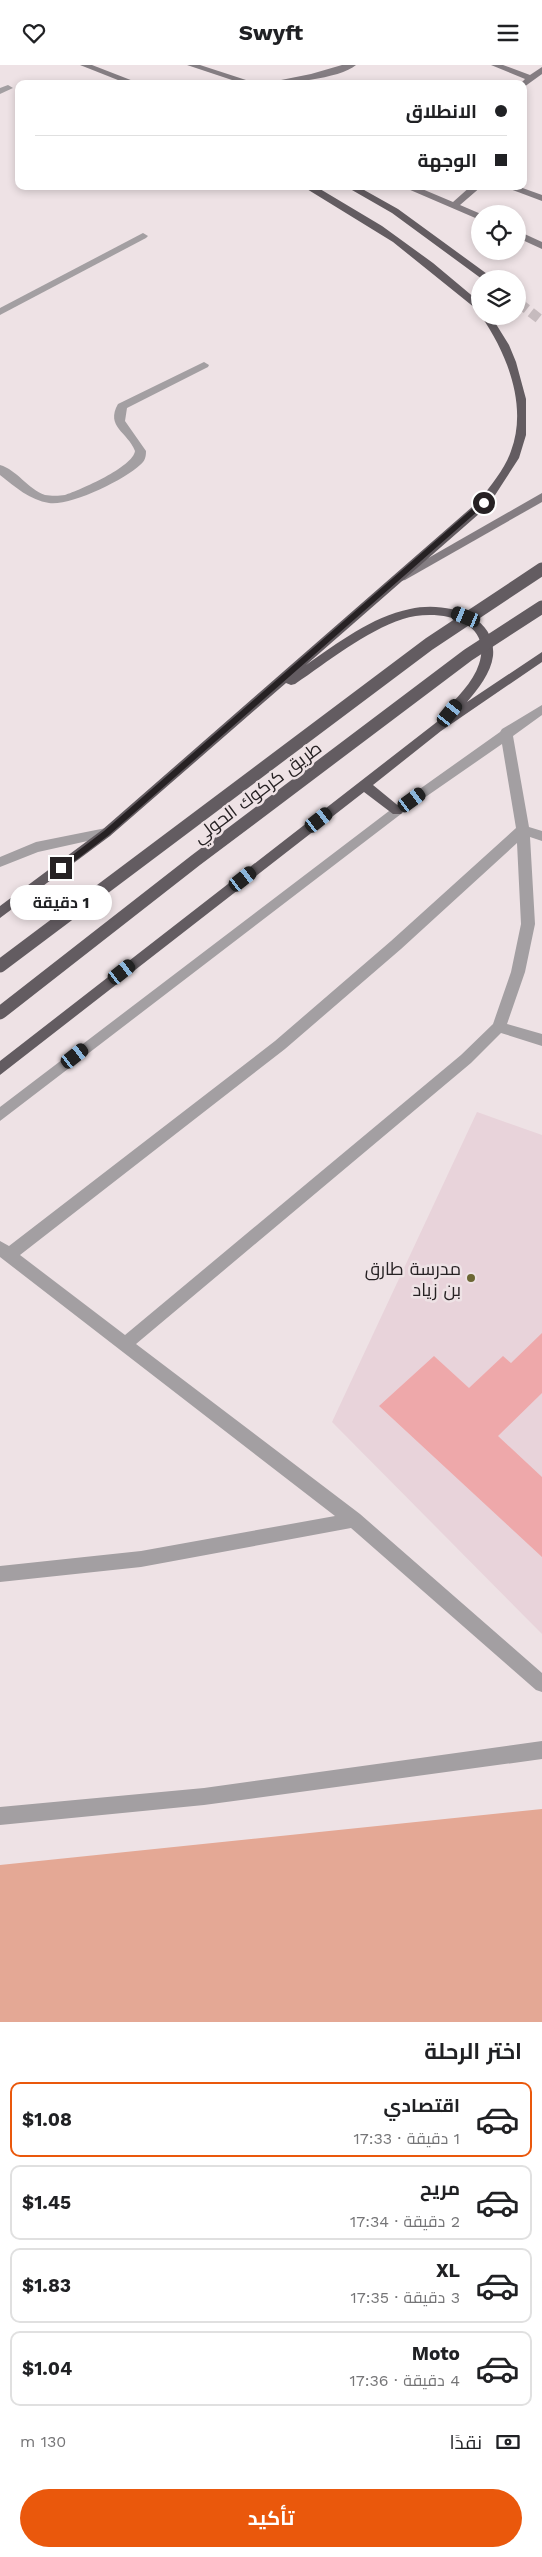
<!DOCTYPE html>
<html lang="ar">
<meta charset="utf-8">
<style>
:root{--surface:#fff;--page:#f2f2f2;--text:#202124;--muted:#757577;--line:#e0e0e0;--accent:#ea580c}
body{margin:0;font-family:"Work Sans",Cairo,sans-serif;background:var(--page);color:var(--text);direction:rtl;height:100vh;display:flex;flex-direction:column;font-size:19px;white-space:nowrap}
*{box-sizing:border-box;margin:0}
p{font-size:16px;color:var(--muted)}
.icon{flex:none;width:28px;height:28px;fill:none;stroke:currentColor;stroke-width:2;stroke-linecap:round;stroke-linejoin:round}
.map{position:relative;height:1957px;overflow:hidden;direction:ltr}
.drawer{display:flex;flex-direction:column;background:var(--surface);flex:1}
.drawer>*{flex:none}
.hud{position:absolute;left:15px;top:15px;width:512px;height:110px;border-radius:10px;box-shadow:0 2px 8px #0003;direction:rtl;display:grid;align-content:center;height:110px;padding:0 20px;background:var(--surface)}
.tools{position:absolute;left:471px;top:140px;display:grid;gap:10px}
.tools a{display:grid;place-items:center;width:55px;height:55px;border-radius:50%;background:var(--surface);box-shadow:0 2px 8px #0003;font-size:25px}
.end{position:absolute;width:22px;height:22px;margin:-11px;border:6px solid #262123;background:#fff;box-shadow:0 0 0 2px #fff}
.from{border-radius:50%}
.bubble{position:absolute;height:35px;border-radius:18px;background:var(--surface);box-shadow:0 2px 8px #0003;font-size:16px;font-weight:700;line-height:35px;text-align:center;direction:rtl}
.car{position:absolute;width:15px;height:30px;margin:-15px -8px;border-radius:6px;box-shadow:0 0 4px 1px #0007;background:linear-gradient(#222 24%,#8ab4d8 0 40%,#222 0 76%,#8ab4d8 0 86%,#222 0)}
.hud b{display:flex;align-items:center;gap:18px;height:48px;font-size:19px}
.hud b+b{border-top:1px solid var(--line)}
.hud i{width:12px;height:12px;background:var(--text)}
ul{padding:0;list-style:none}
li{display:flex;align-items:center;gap:15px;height:75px;margin:0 10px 8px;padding:0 10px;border:2px solid var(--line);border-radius:10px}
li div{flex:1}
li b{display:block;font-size:19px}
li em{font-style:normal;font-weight:700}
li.selected{border-color:var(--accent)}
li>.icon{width:45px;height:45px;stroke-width:1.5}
h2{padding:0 20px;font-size:22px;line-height:60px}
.pay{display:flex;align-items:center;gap:12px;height:55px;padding:0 20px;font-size:19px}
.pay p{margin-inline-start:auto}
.button{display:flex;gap:10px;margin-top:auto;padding:10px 20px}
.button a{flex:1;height:58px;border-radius:30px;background:var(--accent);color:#fff;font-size:20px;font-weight:700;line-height:58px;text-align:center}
header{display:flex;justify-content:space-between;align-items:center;height:65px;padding:0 20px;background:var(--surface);font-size:22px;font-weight:700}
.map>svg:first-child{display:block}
</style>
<header><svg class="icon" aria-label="menu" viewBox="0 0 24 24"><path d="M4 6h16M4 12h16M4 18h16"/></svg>Swyft<svg class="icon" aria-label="heart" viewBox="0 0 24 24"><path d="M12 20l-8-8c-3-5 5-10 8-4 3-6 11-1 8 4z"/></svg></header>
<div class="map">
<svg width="542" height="1957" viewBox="0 0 542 1957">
<rect width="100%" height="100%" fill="#eee2e5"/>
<polygon fill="#e8d3da" points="477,1047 542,1070 542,1569 332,1357"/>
<polygon fill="#e4a895" points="542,1744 542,1957 0,1957 0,1800"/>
<polygon fill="#eea8aa" points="542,1268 542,1328 498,1371 542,1412 542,1492 379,1341 434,1291 469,1323 503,1291 511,1298"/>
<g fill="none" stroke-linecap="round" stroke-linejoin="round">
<polyline stroke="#c6bbbe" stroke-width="10" stroke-dasharray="10 5" stroke-linecap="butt" points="519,238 542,256"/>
<g fill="#a39fa2" fill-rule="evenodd">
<polygon points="143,168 148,171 146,173 0,250 0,243"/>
<path d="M204,297l5,3 -1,2 -81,41 -2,13 21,30c0,6 -1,10 -6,14 -16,15 -69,41 -91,38 -19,-3 -34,-16 -49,-28v-10c17,5 28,24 45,30 6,1 14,1 20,0 15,-5 68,-28 70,-44 -7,-19 -30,-24 -17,-47z"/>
<path d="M542,640v10l-29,21 16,91 13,4v10l-12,-4 5,87 -10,48 -18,52 35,10v12l-41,-13 -30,30 -335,281 224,170 182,159v19l-6,-2 -185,-162 -210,39 -141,15v-16l141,-15 194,-35 -335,-259v-16l9,5 266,-205 116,-100 125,-113 -14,-84 -101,70 -401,307v-14l393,-299 107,-76 2,-3zM517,778l4,81 -10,48 -18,52 -32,31 -336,280 -105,-80 265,-206 116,-100z"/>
<polygon points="106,763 112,768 110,771 38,787 0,802 0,792 36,777"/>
<polygon points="542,1676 542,1694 204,1740 0,1760 0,1742 204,1723"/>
</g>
<polygon fill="#a39fa2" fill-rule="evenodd" points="8,20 13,23 0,29 0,23"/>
<g fill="#847d82" fill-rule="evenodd">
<polygon points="80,0 92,0 141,19 128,19"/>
<polygon points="187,0 200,0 258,19 244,19"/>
<path d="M342,0h14c-16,14 -73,19 -95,19l50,-10z"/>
<polygon points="491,0 503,0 530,10 542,2 542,9 524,22 524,19 520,19 525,14"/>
<polygon points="401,121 415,121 453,137 471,121 482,121 460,140 481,149 480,155"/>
<polygon points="502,121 517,121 542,130 542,136"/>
<polygon points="518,166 542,177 542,184 518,173"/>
<polygon points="542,428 542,437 405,515 401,516 395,512"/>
</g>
<g fill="#635c61" fill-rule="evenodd">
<polygon points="302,121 315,121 382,161 433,198 476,234 480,238 480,247 393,177"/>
<polygon points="345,121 357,121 398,144 494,214 482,214 392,148"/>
<path d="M481,251h10l18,29 7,17 10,37v36l-7,23 -31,48 -182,159c32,-22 65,-48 104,-56 32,-8 87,4 83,47 -2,17 -15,33 -26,46l75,-50v10l-101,69 -68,54 28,23 2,3 -2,3h-8l-29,-22 -364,283v-14l442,-343 1,-5c13,-15 30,-30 36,-49 15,-46 -44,-56 -76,-45 -39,13 -74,42 -108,65l-4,1 -5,-2 -176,153 -110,82v-12l102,-76 378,-330c11,-15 25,-31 31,-49 17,-45 -4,-98 -30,-135z"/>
</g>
<g stroke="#635c61" stroke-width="13">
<polyline points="0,901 429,579 542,504"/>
<polyline points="0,948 196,795 468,590 542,542"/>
</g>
</g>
<polygon fill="#262123" points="481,436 487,438 109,770 63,805 58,805 58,801 104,766"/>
<circle fill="#6c6633" stroke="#eee2e5" stroke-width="2" cx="471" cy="1213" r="5"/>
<g text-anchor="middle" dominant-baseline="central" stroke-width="5" stroke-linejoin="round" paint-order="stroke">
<g font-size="18" fill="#262123" stroke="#eee2e5">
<text transform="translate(257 727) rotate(-37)">طريق كركوك الحولي</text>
</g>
<g font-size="18" fill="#262123" stroke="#eee2e5" text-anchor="end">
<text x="461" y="1203">مدرسة طارق<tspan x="461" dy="21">بن زياد</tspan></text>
</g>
</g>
</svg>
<div class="tools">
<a><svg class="icon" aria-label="locate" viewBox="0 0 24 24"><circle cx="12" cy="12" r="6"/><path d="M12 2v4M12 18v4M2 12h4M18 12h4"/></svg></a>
<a><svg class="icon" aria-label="layers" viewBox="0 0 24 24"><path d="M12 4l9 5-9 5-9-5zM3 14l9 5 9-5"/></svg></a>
</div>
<i class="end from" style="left:484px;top:438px"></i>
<i class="end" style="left:61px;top:803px"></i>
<div class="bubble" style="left:10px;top:820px;width:102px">1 دقيقة</div>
<i class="car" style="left:466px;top:552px;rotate:292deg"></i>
<i class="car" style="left:450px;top:648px;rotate:39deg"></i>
<i class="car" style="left:412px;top:735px;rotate:54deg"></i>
<i class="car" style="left:319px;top:755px;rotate:52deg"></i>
<i class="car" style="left:243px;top:814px;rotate:52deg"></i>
<i class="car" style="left:122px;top:907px;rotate:52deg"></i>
<i class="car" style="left:75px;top:991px;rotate:52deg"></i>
<div class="hud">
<b><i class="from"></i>الانطلاق</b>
<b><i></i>الوجهة</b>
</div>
</div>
<section class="drawer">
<h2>اختر الرحلة</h2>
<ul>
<li class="selected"><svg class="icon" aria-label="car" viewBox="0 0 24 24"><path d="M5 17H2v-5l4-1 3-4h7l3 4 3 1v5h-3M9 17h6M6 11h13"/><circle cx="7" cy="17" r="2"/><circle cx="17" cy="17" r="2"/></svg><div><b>اقتصادي</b><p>1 دقيقة · 17:33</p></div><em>$1.08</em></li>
<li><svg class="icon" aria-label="car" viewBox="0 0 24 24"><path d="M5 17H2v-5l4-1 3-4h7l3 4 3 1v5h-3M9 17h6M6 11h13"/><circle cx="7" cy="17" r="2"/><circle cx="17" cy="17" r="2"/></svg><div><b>مريح</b><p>2 دقيقة · 17:34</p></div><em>$1.45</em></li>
<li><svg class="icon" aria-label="car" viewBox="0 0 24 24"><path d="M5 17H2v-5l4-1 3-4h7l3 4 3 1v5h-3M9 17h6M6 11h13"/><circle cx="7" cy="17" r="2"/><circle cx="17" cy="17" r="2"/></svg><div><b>XL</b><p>3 دقيقة · 17:35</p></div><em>$1.83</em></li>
<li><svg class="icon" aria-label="car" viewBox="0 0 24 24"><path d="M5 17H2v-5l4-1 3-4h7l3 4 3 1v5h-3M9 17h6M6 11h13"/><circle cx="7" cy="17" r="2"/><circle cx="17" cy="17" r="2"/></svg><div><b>Moto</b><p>4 دقيقة · 17:36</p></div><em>$1.04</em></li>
</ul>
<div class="pay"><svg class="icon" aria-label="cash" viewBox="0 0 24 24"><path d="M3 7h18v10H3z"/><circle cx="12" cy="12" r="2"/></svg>نقدًا<p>130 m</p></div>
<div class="button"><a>تأكيد</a></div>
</section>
